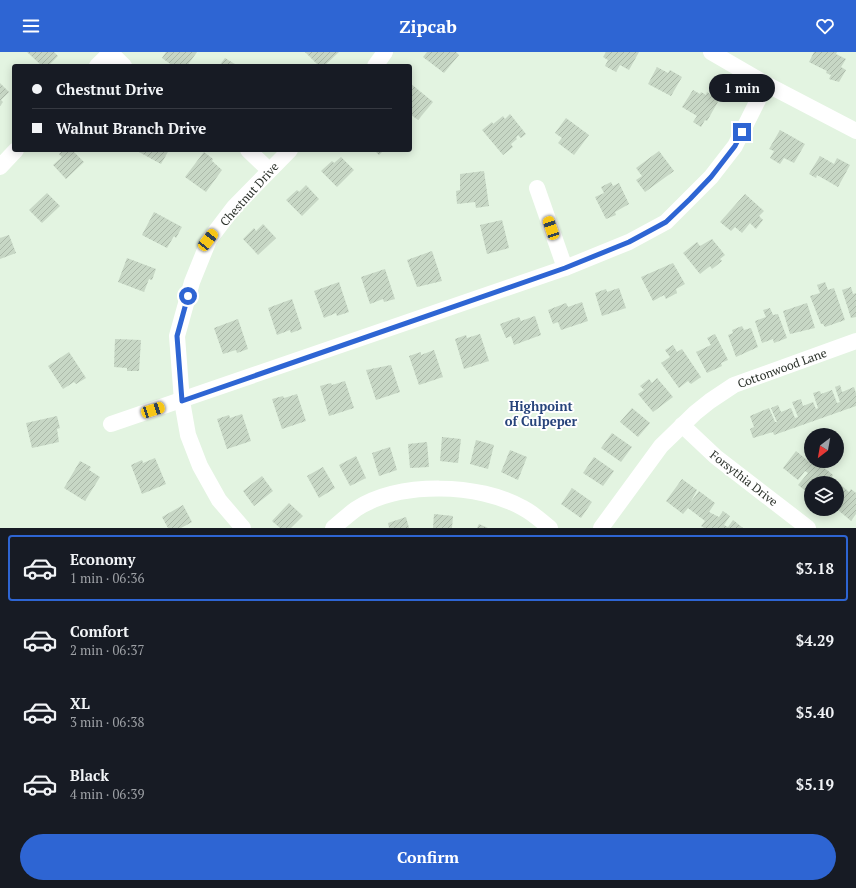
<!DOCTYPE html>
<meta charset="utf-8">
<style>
:root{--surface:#171b24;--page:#20242c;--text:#f1f3f6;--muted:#9ea1a6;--line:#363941;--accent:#2e65d3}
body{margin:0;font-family:"PT Serif",serif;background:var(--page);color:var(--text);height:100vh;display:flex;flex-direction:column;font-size:15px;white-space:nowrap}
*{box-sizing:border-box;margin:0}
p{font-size:13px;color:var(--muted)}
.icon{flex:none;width:22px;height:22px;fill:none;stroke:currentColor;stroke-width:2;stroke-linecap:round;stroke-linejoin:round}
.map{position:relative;height:476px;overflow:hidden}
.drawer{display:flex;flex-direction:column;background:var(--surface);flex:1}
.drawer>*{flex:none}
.guide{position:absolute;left:12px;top:12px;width:400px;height:88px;border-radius:4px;box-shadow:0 2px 10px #0003;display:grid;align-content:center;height:88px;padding:0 20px;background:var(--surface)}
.needle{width:26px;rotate:211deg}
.controls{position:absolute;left:804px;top:376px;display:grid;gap:8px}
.controls a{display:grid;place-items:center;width:40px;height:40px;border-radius:50%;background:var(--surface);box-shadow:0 2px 10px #0003;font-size:20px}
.end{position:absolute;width:18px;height:18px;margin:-9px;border:5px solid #2e65d3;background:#fff;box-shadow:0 0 0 2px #fff}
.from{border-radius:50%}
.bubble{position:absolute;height:28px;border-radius:14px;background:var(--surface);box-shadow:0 2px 10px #0003;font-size:13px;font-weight:800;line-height:28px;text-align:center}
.car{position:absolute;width:12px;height:24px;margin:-12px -6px;border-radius:5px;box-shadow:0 0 3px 1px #0007;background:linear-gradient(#f5c518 24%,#345 0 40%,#f5c518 0 76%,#345 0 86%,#f5c518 0)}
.guide b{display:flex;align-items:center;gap:14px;height:38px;font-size:15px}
.guide b+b{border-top:1px solid var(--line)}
.guide i{width:10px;height:10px;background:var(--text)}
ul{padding:7px 0 0;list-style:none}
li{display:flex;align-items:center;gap:12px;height:66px;margin:0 8px 6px;padding:0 12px;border:2px solid transparent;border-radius:4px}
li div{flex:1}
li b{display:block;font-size:15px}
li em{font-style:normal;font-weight:800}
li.selected{border-color:var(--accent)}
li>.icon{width:36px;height:36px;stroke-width:1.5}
.button{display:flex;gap:8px;margin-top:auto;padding:8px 20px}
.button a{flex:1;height:46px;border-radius:24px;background:var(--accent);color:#fff;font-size:16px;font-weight:800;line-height:46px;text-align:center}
header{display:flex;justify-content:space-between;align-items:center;height:52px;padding:0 20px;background:var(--accent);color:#fff;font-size:18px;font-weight:800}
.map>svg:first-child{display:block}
</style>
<header><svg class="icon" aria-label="menu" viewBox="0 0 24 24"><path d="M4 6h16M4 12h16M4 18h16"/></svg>Zipcab<svg class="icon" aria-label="heart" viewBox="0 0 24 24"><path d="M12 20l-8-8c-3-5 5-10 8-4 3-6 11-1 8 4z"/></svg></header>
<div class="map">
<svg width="856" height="476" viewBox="0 0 856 476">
<defs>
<pattern id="building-hatch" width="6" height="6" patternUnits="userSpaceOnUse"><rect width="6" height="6" fill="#c7d7c5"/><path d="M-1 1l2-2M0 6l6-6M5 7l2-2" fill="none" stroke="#abb9a9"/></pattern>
</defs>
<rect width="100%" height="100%" fill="#e3f4e1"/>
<g fill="url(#building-hatch)">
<polygon points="27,0 54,0 58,4 48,14 42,14"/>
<polygon points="166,0 197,0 187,14 173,14 162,6"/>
<polygon points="305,0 339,0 324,14 319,14"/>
<polygon points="427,0 456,0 459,3 444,21 423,5"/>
<polygon points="606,0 639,0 629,18 620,13 616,20 605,14 608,8 603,5"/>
<polygon points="814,0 837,0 836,2 846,7 841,15 846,18 839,30 829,27 831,23 826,21 827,19 809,10"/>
<polygon points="225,6 238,14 219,14"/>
<polygon points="657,15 668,21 670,18 682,25 671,44 648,32"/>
<polygon points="0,31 9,40 1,48 3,50 0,54"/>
<polygon points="410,31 433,50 418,68 410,62"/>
<polygon points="693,38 700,42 701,40 706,43 707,40 719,48 707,69 705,68 701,75 693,70 697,64 682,55"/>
<polygon points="510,62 526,82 521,86 518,83 516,86 517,87 511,92 513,95 503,103 482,78 492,70 493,72 503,64 505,67"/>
<polygon points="566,66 589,83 574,103 558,91 562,86 555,81"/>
<polygon points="780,78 805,92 794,111 784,106 780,112 770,106 774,99 769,97"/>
<polygon points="63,98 72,98 84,110 66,127 53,113 62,105 59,102"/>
<polygon points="140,98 169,98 161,112 139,100"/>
<polygon points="374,98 384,98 379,103"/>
<polygon points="659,99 674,119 645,140 636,128 642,124 636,116"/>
<polygon points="204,100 213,107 212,109 222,118 206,140 185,125"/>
<polygon points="820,104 834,112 837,106 850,113 838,135 817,123 816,126 809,122"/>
<polygon points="341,105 354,118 337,135 321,119 332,109 334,111"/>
<polygon points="484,119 489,154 476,156 475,150 457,152 456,139 460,138 460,122"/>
<polygon points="611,130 613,134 619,131 629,152 615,160 616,163 606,167 595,145 604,141 601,135"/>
<polygon points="306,133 319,147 302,164 286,148 297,138 299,140"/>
<polygon points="47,141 60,154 42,171 29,158"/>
<polygon points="745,142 764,159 759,164 763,168 756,177 750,171 742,181 735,175 731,179 720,170"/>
<polygon points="154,160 182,175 176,186 174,184 167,196 142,183"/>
<polygon points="502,168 509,196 487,202 480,173"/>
<polygon points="263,172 276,186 258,203 243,187 254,176 256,179"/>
<polygon points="9,183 16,201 0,207 0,186"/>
<polygon points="712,187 725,203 720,207 722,209 712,217 710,214 700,222 683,201 697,190 700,194"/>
<polygon points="432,199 442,229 417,235 407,208"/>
<polygon points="127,206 156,217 152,228 149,227 144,240 118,230"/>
<polygon points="673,211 685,232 676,237 677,241 666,247 664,243 653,249 641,225"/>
<polygon points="385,217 395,247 384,250 383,247 370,252 361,225"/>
<polygon points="339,230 349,260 337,264 336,261 324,266 314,239"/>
<polygon points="825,230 828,238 834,236 845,268 825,275 823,272 821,272 810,244 820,241 817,233"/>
<polygon points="851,235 853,242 856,241 856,265 851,266 842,238"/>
<polygon points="619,236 626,256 602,264 595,241 606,237 607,240"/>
<polygon points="292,247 302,277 291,281 290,278 277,283 268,256"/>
<polygon points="582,250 588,269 561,278 558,270 553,272 548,258 566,251 568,255"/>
<polygon points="807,251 815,276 790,282 783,259"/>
<polygon points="770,256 773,263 778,262 787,286 774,291 773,287 762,291 755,269 766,265 763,258"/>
<polygon points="535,264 541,283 514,293 511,284 506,286 500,272 519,265 521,269"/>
<polygon points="238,267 248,297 237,301 236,298 223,302 214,276"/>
<polygon points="742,274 744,278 751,276 758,295 736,305 728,283 733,281 732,278"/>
<polygon points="480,282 489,309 464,317 455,287 466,283 467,286"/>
<polygon points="715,282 728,308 721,311 722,314 707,321 696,300 711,293 707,286"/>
<polygon points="115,287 141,288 139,319 127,319 127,316 114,315"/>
<polygon points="673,293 677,300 682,297 701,325 691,332 688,329 679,336 661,311 670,305 665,298"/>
<polygon points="434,298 443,325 419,333 409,304 421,300 421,303"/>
<polygon points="69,300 86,326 76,332 74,330 63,337 48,314"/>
<polygon points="391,313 400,340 376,348 366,318"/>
<polygon points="657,326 673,345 653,360 638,342 644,338 640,334 649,327 652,331"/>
<polygon points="345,329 354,356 329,364 320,334 331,331 332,333"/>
<polygon points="840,333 842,340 854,335 856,341 856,354 774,383 773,380 753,386 750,377 754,375 750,364 769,356 775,370 777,370 771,356 778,353 781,360 791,356 795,366 798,365 792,350 801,347 803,354 813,350 816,357 818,356 813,341 820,339 821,342 832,338 837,351 840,350 835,335"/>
<polygon points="297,342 306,369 282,377 272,347 283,344 284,346"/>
<polygon points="632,356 650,371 638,385 620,370"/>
<polygon points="242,362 251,389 227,397 217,367 229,363 230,366"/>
<polygon points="57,364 60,376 57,377 59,390 32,396 26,371"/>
<polygon points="612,381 632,395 621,410 601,396"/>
<polygon points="442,385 461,387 458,411 440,409"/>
<polygon points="476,388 494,393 488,417 470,412"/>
<polygon points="427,390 429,415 410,416 408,392"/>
<polygon points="390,395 397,418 379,424 372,401"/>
<polygon points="510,398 527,405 518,428 501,420"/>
<polygon points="796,399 813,413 816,409 833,423 832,425 849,440 851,437 856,441 856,462 851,469 837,457 843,448 840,446 837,450 837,431 811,431 811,443 798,433 808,421 805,419 798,428 783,416"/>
<polygon points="356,404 366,426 350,434 339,413"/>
<polygon points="594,405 614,419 603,434 583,421"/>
<polygon points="155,406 166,432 142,442 131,413 142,408 143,411"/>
<polygon points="80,409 91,415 89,418 100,425 85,449 64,436"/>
<polygon points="323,415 335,436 319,446 307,424"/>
<polygon points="262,424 273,439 254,454 243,439"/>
<polygon points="682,427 697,438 690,451 699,439 715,451 709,460 719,465 723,459 730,464 724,473 728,475 733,468 743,476 704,476 701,474 705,469 688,456 683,462 666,449"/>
<polygon points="572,436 592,450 581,466 561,452"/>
<polygon points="289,451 303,464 291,476 280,476 272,469"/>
<polygon points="183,453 192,470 181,476 168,476 162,465"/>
<polygon points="434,462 453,464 452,476 433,476"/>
<polygon points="406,465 409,476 389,476 388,471"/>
<polygon points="479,472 488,476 477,476"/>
</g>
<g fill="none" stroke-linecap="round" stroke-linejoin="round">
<g stroke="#fff" stroke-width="16">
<polyline points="110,0 124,14"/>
<polyline points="711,0 766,32 856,79"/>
<polyline points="97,14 111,0"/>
<polyline points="375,14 385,0"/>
<polyline points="248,98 269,118"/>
<polyline points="0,115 16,98"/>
<polyline points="537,136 565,216"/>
<polyline points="111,372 565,216 629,190 666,170 711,125 735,94 766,32"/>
<polyline points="682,373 716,405 808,476"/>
<polyline points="243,476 219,448 200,414 188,383 182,349 177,284 192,230 209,188 234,155 290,98"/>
<path d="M333,476c7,-6 15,-13 23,-19 44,-28 123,-26 167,-1 10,5 18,13 27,20"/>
<polyline points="601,476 661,394 695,361 710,349 734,333 856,289"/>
</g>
</g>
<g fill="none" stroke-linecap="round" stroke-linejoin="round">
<polyline stroke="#2e65d3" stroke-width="5" points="188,244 177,284 182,349 565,216 629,190 666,170 690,147 711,125 735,94 742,80"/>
</g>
<g text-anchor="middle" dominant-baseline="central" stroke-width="4" stroke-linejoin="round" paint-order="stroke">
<g font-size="12" fill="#2a3029" stroke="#fff">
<text transform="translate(249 142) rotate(-48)">Chestnut Drive</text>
<text transform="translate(782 316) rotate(-20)">Cottonwood Lane</text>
<text transform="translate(744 426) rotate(38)">Forsythia Drive</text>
</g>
<g font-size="13" font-weight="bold" fill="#27447b" stroke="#fff">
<text x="541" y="354">Highpoint<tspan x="541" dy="15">of Culpeper</tspan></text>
</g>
</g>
</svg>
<div class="controls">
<a><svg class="needle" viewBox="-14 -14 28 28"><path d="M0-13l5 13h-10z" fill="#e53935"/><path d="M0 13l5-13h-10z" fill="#9ea1a6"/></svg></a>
<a><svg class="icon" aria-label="layers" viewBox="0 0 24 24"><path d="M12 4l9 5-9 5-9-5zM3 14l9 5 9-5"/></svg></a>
</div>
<i class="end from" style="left:188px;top:244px"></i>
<i class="end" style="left:742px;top:80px"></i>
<div class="bubble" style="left:709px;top:22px;width:66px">1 min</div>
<i class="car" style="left:551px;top:176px;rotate:341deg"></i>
<i class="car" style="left:208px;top:188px;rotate:38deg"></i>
<i class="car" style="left:153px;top:358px;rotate:72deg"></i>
<div class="guide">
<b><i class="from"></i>Chestnut Drive</b>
<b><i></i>Walnut Branch Drive</b>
</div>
</div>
<section class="drawer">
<ul>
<li class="selected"><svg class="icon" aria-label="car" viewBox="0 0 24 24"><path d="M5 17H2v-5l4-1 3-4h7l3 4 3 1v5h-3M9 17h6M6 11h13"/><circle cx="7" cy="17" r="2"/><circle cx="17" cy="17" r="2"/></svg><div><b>Economy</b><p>1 min · 06:36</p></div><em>$3.18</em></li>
<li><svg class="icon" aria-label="car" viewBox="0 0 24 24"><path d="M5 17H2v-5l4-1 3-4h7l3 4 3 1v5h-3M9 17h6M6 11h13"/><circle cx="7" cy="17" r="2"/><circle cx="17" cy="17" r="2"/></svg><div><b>Comfort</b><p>2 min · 06:37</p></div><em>$4.29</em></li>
<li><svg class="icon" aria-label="car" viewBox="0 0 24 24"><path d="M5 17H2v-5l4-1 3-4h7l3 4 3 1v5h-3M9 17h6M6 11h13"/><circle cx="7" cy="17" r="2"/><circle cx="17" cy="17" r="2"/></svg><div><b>XL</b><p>3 min · 06:38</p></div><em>$5.40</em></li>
<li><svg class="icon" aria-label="car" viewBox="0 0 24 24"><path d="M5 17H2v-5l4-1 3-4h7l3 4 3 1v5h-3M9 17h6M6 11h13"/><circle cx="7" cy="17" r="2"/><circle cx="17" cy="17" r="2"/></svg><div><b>Black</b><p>4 min · 06:39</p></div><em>$5.19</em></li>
</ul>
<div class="button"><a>Confirm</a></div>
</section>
